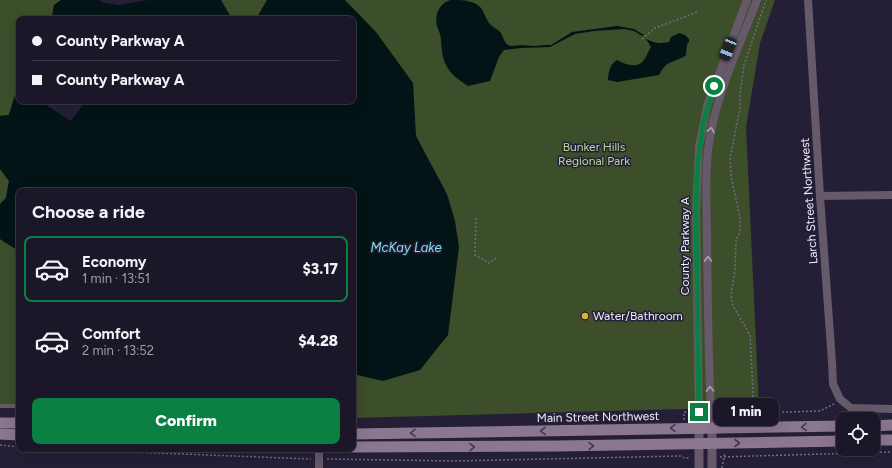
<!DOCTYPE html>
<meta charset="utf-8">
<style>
:root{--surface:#1b1729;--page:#242031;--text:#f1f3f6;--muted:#a09fa8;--line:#393646;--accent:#0b8043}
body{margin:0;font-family:Figtree,sans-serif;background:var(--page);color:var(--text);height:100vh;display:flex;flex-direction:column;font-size:15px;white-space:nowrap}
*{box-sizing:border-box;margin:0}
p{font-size:13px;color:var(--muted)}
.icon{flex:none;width:22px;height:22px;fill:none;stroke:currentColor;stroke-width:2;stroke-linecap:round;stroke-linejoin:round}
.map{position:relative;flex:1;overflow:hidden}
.sheet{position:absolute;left:16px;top:188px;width:340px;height:264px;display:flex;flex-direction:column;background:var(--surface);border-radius:8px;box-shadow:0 4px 16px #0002,0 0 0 1px var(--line)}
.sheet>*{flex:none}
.hud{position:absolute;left:16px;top:16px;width:340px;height:88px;border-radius:8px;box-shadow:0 4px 16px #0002,0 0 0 1px var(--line);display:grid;align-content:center;height:88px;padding:0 16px;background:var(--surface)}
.buttons{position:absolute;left:836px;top:412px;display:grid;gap:8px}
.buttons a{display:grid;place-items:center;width:44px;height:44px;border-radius:8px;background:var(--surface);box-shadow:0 4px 16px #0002,0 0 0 1px var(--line);font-size:20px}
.end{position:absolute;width:18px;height:18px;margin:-9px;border:5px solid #0b8043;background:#fff;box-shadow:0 0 0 2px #fff}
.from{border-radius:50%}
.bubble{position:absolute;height:28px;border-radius:8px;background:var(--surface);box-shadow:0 4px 16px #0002,0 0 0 1px var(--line);font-size:13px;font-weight:800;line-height:28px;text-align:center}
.car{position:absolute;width:12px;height:24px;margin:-12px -6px;border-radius:5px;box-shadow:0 0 3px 1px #0007;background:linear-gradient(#222 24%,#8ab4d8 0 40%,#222 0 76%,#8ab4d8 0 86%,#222 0)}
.hud b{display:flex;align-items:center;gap:14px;height:38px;font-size:15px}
.hud b+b{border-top:1px solid var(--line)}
.hud i{width:10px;height:10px;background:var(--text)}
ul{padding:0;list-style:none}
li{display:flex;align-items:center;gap:12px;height:66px;margin:0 8px 6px;padding:0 8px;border:2px solid transparent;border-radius:8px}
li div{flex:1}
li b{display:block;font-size:15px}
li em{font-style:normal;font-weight:800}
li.on{border-color:var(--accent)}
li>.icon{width:36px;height:36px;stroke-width:1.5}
h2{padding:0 16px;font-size:18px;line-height:48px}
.action{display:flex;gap:8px;margin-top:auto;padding:8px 16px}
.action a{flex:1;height:46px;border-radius:8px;background:var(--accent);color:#fff;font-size:16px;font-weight:800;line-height:46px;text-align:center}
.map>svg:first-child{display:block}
</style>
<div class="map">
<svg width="892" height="468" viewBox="0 0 892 468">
<rect width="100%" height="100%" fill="#241f37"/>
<g fill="#3d4e2b">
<polygon points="0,0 61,0 54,5 52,17 49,19 19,19 19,93 15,95 9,115 0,116"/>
<polygon points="209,0 775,0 760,43 746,127 759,407 353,418 353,19 216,19"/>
<polygon points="0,169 9,181 6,198 0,204"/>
<polygon points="0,239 17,250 19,250 19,408 0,407"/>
</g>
<g fill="#031416">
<polygon points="61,0 99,0 104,3 119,5 148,0 221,0 232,19 49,19 52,17 54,5"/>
<polygon points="267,0 345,0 376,32 413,83 416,136 447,194 455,221 459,247 448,335 420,370 383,381 353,374 353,191 19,191 19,250 17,250 0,239 0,204 6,198 9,181 0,169 0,116 9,115 15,95 19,93 19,101 46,101 46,105 71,121 82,106 82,101 353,101 353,19 256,19"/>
<path d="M451,0c12,0 26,0 32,11 2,4 3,8 6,12 3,4 9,6 12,10 3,6 3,10 9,13l12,-1 11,1 13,-1h5l21,-13 45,-6 17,3 10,6 -2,1 -8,-5 -10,-2 -30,2 -19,3 -25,13 -29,1 -17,2 -5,7 -9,24 -22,5c-9,-6 -17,-11 -22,-21 -4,-8 -4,-15 -5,-24 0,-5 -2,-10 -4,-15 -3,-11 3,-24 14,-26z"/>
<path d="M679,33l6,2 4,4v3l-2,2 -1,11c-6,5 -16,6 -21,11 -3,3 -4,6 -6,9l-42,7 -9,-2c0,-7 2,-16 9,-20 7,4 20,9 26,1 4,-4 5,-10 8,-14l-5,-8c11,4 9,5 23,3l2,-5z"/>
</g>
<polygon fill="#714a33" points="580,311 590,311 591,320 581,321"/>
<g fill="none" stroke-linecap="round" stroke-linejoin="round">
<g stroke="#706c82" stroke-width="1.5" stroke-dasharray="2 2" stroke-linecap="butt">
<polyline points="642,39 655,28 698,12"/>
<polyline points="476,218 475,255 489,263 498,257"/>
<polyline points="718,412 752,413 820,411 834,404"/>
<polyline points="752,413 753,391 750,335 733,306 731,295 735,270 736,240 740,232 740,218 731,176 730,158 740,108 740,93 744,65 766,0"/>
<polyline points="684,420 684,412 692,412"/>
<polyline points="0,445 19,447"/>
<polyline points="54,449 311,459"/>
<polyline points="720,457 892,452"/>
<polyline points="327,459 455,461 680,456 685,458 690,458"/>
<polyline points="722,468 725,453"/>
</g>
<polyline stroke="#665969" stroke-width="4" points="0,406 19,406"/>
<g stroke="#665969" stroke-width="8">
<polyline points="808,0 820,196 832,362 833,384 840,399 851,408 892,409"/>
<polyline points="820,196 892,195"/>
<polyline points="699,428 696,211 699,147 707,106 747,0"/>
<path d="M712,428c-4,-62 -4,-125 -5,-188 0,-34 -3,-69 3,-103 8,-47 30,-92 47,-137"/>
<polyline points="319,468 319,449"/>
</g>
<g stroke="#665969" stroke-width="9">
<polyline points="699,428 699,468"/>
<polyline points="712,468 712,428"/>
</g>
<g stroke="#8b7790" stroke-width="11">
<polyline points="0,423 19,423"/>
<polyline points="873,426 892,425"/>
<polyline points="0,434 19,435"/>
<polyline points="353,434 843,426"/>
<polyline points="873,440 892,440"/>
<polyline points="353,447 559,446 843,441"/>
</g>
</g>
<defs><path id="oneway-chevron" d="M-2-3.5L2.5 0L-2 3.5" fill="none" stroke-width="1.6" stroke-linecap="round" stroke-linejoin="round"/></defs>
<g stroke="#aaa2b3">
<use href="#oneway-chevron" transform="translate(711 130) rotate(-78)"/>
<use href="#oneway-chevron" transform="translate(708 259) rotate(-91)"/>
<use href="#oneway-chevron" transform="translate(710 389) rotate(-91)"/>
</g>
<g stroke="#433952">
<use href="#oneway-chevron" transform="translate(804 427) rotate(179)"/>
<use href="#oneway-chevron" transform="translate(673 428) rotate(179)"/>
<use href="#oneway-chevron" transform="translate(543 431) rotate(179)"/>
<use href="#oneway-chevron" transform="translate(413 433) rotate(179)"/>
<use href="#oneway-chevron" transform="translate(737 443)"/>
<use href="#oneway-chevron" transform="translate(591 446) rotate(-1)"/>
<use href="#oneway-chevron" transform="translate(472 447) rotate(-1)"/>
</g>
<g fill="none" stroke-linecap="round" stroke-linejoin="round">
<polyline stroke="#0b8043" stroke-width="5" points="699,412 696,211 697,170 703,124 714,86"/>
</g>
<circle fill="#d1b736" stroke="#241f37" stroke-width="1.5" cx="585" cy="316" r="4"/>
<g text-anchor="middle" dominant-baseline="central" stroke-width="3" stroke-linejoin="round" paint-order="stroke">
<g font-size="12" fill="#bada99" stroke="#241f37">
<text x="594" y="147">Bunker Hills<tspan x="594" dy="14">Regional Park</tspan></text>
</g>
<g font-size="12" fill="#efecfd" stroke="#241f37">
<text transform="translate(809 201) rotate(-94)">Larch Street Northwest</text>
<text transform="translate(685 246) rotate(-90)">County Parkway A</text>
<text transform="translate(598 417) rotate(-1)">Main Street Northwest</text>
</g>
<g font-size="12" fill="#efecfd" stroke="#241f37" text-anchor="start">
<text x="593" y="316">Water/Bathroom</text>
</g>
<g font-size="13" font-style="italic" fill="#7ee0eb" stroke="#241f37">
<text x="406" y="247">McKay Lake</text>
</g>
</g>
</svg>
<div class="buttons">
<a><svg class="icon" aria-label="locate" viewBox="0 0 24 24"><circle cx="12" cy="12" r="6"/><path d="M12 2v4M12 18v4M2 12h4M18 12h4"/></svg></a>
</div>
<i class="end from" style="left:714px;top:86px"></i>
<i class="end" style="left:699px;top:412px"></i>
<div class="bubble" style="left:713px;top:398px;width:66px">1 min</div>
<i class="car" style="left:728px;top:49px;rotate:202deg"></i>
<div class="hud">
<b><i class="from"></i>County Parkway A</b>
<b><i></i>County Parkway A</b>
</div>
<section class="sheet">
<h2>Choose a ride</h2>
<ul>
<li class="on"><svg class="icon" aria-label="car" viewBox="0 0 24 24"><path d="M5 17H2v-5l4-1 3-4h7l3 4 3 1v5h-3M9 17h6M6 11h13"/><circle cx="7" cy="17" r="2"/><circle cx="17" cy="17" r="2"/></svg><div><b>Economy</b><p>1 min · 13:51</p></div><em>$3.17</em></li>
<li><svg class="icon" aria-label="car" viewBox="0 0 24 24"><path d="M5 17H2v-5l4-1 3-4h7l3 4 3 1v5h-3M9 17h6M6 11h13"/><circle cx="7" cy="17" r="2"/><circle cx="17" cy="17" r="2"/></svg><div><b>Comfort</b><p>2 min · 13:52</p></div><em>$4.28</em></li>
</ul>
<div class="action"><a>Confirm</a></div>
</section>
</div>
